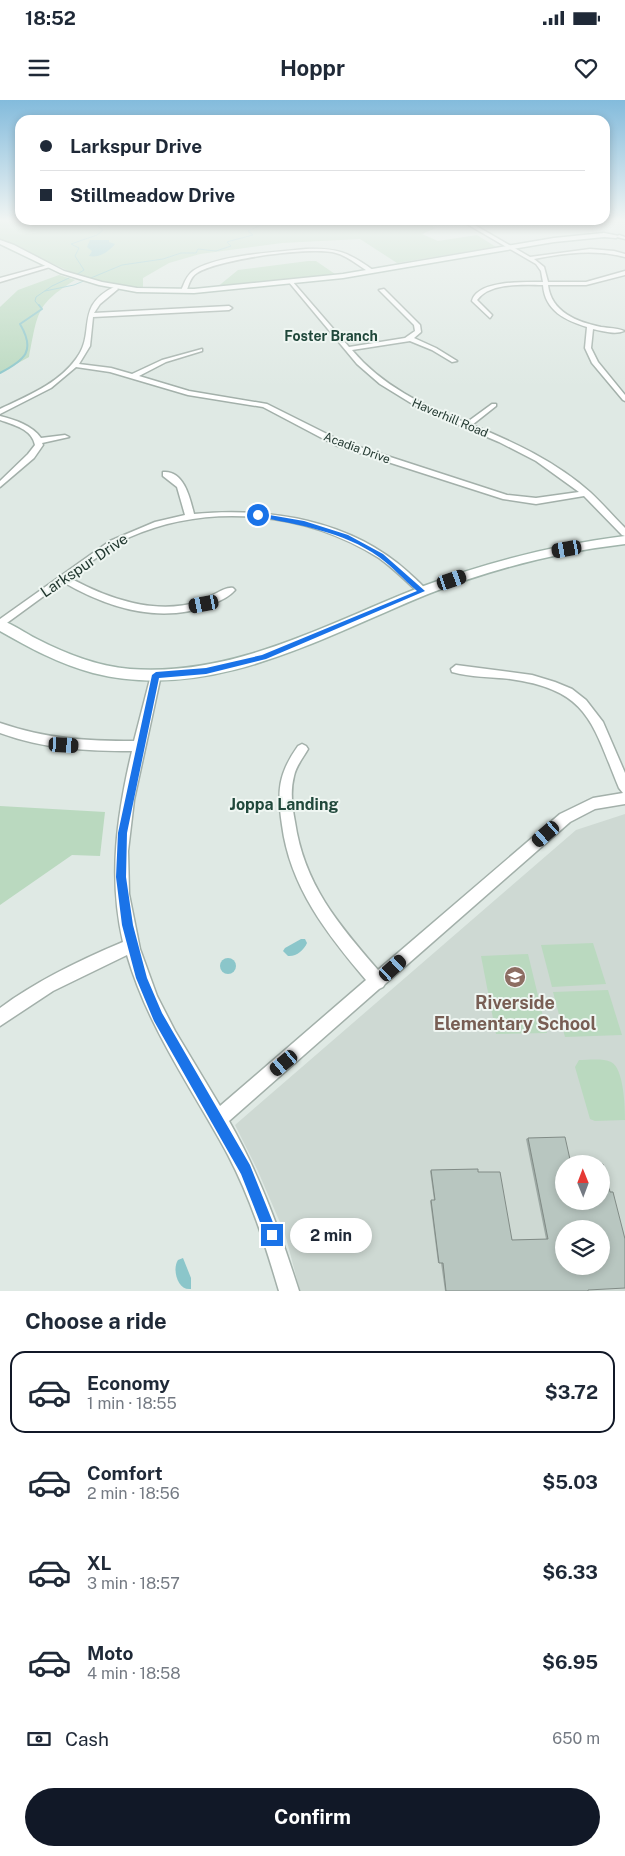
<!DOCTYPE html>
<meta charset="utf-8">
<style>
:root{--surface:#fff;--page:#f2f2f3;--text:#1f2937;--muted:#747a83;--line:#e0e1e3;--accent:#111827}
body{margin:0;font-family:"Public Sans",sans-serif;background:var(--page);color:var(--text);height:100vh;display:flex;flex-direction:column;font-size:19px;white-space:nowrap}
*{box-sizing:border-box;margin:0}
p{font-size:16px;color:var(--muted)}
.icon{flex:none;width:28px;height:28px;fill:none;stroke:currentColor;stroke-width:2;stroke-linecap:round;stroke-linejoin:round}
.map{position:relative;height:1191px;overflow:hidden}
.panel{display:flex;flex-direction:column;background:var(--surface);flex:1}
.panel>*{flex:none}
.top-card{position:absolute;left:15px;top:15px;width:595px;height:110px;border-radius:15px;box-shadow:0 2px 8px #0003;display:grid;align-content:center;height:110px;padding:0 25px;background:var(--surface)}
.needle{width:32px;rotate:359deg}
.fabs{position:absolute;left:555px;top:1055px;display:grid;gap:10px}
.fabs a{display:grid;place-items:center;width:55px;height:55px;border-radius:50%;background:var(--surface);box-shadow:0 2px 8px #0003;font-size:25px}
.end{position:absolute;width:22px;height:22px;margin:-11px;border:6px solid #1a73e8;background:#fff;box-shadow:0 0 0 2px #fff}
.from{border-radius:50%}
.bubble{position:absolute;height:35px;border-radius:18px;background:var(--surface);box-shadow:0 2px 8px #0003;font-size:16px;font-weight:700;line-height:35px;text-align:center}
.car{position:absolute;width:15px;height:30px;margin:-15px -8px;border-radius:6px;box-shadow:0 0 4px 1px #0007;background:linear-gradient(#222 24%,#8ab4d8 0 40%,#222 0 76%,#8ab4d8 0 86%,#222 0)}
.top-card b{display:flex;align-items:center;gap:18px;height:48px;font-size:19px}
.top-card b+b{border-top:1px solid var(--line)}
.top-card i{width:12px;height:12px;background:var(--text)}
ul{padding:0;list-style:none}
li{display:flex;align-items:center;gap:15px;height:82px;margin:0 10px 8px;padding:0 15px;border:2px solid transparent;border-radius:15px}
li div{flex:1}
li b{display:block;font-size:19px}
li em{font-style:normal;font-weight:700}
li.on{border-color:var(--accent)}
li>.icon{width:45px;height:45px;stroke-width:1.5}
h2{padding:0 25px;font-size:22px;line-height:60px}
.pay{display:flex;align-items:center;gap:12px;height:55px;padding:0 25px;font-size:19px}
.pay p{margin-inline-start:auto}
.cta{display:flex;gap:10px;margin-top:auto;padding:10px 25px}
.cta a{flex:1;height:58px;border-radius:30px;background:var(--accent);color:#fff;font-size:20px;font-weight:700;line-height:58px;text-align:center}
.status{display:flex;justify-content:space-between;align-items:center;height:35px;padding:0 25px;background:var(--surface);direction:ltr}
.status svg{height:14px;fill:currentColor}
header{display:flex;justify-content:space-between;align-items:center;height:65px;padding:0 25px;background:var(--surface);font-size:22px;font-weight:700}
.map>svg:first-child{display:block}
</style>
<div class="status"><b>18:52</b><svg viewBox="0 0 49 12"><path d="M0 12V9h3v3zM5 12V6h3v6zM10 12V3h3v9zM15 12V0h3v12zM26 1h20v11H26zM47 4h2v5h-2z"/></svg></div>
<header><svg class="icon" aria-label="menu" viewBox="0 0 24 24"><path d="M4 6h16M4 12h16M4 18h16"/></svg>Hoppr<svg class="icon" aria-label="heart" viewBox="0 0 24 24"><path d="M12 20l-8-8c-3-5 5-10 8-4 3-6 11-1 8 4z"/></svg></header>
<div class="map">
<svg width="625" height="1191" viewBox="0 0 625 1191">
<rect width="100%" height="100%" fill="#dfe9e4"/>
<path fill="#ced9d3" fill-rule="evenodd" d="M625,714v477h-325l-15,-57 -28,-65 -22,-44 341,-295zM564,1064h37v37h-37zM564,1129h37v37h-37z"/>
<g fill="#bad9bf">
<polygon points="0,120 378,120 404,126 426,124 436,128 422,134 438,141 477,135 496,147 397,163 360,139 282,143 200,154 169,163 143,178 143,188 109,183 75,174 0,139"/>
<polygon points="308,161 316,161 335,174 216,188 238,170"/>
<path d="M59,175l16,5c-40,25 -37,33 -46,77l-29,16v-66l18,-17z"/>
<polygon points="0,706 105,712 100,756 72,755 0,805"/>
<polygon points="593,843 606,884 552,887 541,845"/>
<polygon points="528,854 547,933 496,934 481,856"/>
<polygon points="608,890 622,935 565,937 553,892"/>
<path d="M579,960c9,0 24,-2 32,2 13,6 14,46 14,58l-30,1 -5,-2 -15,-52z"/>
</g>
<g fill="#8bc6ca">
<path d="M90,140h19v2l6,2c-7,8 -15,14 -26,12l3,-5 -5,-4z"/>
<path d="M301,839h4l2,4c-3,7 -11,14 -19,13l-5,-5 2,-3z"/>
<circle cx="228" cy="866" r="8"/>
<path d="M183,1158l8,20v11c-14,2 -19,-21 -13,-29z"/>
</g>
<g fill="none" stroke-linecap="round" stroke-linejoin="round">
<g stroke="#8bc6ca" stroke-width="1">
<polyline points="76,175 84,170 75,156 79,148 71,144 97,135 103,130 98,126 101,123 98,120"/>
<polyline points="45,191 74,185 122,165 163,159 181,153 196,153 198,149 216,151 231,146 227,142 230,141 253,135 248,131 272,120"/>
<polyline points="40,207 35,201 36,197 52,186 69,178"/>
</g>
<path stroke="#8bc6ca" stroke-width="2" d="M0,273c25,-13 36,-22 20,-49l22,-15 -3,-4"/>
<g stroke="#a3b0aa" stroke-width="3">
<g id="street">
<path d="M460,120h6l64,37 60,-8 24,2 11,3v3c-31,-8 -60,-4 -91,2l10,8 4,15h38l39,-11v4l-39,10h-38c3,27 29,37 53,42 7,1 17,1 23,4 -9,4 -22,0 -31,-2l-2,19 7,14 27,33v6l-2,-1 -31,-37 -7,-15 2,-21c-22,-7 -42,-16 -44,-42 -20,0 -53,-3 -66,15l15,15 -2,3 -18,-17c5,-21 53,-19 71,-19l-2,-11 -5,-7z"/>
<polygon points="619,135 625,137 625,139 617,137"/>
<path d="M306,149c30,-1 43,3 68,22l-5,1c-10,-6 -21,-16 -33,-19 -24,-7 -117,6 -139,20 -7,4 -8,12 -11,19l-5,-1c3,-7 5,-15 12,-20 23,-16 84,-19 113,-22z"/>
<polygon points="48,165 50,167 0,182 0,178"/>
<path d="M288,181h4l57,66 56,-9 10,-7 -1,-6 -35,-35 5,-1 36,36 1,7 -7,6 22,10 21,13 -5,1 -20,-12 -22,-9 -58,9c30,36 71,55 114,73l26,-19h4v2l-24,19c42,17 84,37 118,67 12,11 23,24 35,36v8l-3,-1 -38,-39 -48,8 -33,-5 -168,-54 -72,-38 -75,-12 -78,-23 -34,-5 -25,21 -51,26v-5c27,-13 58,-25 76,-50 21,-27 -3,-53 40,-73l2,3 -18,15 -6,9 135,-7 3,2 -3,2 -136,7 -3,29 -11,18 32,4 21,6 30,-14 40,-11v2l-36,11 -27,14 50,15 78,13 74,37 166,54 29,3 43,-6 -43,-31 -37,-19 -80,-34 -39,-24 -23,-20z"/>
<path d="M0,316c15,4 32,9 41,22l24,-3 4,2 -27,6 1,2 -9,13 -34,29v-6l28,-27 7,-9c-3,-16 -21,-20 -35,-25z"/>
<path d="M163,372c21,-2 27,26 31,42 75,-7 157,6 214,58 6,6 14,12 19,19l-2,2h-6c-13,-12 -26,-25 -40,-35 -73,-46 -170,-56 -249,-21 -22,10 -41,27 -60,41 39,21 84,37 129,24 9,-3 26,-16 34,-14l2,2c-6,7 -15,11 -23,14 -50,21 -104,4 -149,-22l-63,46v-9l110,-78 45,-19 30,-7 -8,-28 -14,-11z"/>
<path d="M456,565l76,10 23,7 17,7 14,11 17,22 22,51v31l-30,5 -25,13 -185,162 -2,3 -4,2 -150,132c31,54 51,111 70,170h-20c-14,-47 -28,-92 -51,-136 -35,-65 -80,-127 -101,-200l-74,36 -53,35v-18c38,-28 80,-48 123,-66 -15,-65 -6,-127 9,-191 -46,0 -89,-2 -132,-18v-10c46,16 86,18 134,18l17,-66 5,-4 4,1 1,3 -27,125 -6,51 1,43 11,55 17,47 18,35 45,75 146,-126c-39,-46 -76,-93 -84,-155 -5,-33 -4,-51 16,-79l4,-2 4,2 2,3c-5,9 -12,17 -14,27 -4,15 -2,31 1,46 9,62 43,102 83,148l182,-156 33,-16 30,-5 -4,-5c-27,-65 -30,-98 -109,-109 -19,-2 -40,-2 -58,-7l-1,-3z"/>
</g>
</g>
<g stroke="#a0b4ab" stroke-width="3">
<g id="secondary">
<polygon points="604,133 619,136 616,138 604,137 554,142 343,178 194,193 137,192 99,185 60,173 0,144 0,140 14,145 64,171 102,182 137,188 194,189 343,174 554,138"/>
<path d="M625,436v8c-68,8 -133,25 -197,50 -106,43 -217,109 -335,79 -34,-9 -63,-25 -93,-42v-11c13,4 25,13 37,19 29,15 60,27 93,30 104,8 196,-45 291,-82 66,-25 134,-42 204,-51z"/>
</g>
</g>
<use href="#street" fill="#fff" fill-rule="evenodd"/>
<use href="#secondary" fill="#fff" fill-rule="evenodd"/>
</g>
<polygon fill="#9eaaa5" points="528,1038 588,1191 445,1191 441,1163 438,1163 430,1101 434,1100 430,1071 478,1072 512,1140 546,1139 526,1039"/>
<path fill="#b8c6c0" stroke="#818b86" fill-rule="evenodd" d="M565,1037l6,27h-7v37h37v-37h2l7,28h3l12,47v49l-37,2v1h-142l-3,-28h-4l-8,-63h4l-4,-30 47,-1v3h22l12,68 36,-1 -20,-101zM564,1129h37v37h-37z"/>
<linearGradient id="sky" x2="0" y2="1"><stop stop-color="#83bbdc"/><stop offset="0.42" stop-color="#f1f5f3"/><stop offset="1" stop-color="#f1f5f3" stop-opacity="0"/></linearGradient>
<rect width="625" height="287" fill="url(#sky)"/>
<path fill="#1a73e8" d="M258,413l46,8 44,14 35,19 42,37 -159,68 -60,15 -47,4 -32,155 -1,44 7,48 14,53 15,35 88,152 28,70 -2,5 -4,2 -5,-2 -26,-66 -87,-153 -18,-43 -14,-53 -6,-48 2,-44 34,-158 4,-3 50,-4 56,-13 155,-64c-13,-11 -24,-24 -38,-34 -36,-26 -81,-32 -124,-41z"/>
<defs>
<g id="school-disc" transform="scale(1.125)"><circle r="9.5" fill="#8d6e63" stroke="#eff6f2"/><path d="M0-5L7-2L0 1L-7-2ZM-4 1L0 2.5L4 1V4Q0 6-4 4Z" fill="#fff"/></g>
</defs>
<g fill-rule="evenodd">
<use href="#school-disc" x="515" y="877"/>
</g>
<g text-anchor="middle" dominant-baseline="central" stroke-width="4" stroke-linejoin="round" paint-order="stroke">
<g font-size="12" fill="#223830" stroke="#eff6f2">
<text transform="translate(450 318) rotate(23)">Haverhill Road</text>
<text transform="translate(357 348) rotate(20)">Acadia Drive</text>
</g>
<g font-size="14" font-weight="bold" fill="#20483b" stroke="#eff6f2">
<text x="331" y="236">Foster Branch</text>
</g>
<g font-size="15" fill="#223830" stroke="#eff6f2">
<text transform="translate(84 465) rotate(-34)">Larkspur Drive</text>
</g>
<g font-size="16" font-weight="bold" fill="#20483b" stroke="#eff6f2">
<text x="284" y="704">Joppa Landing</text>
</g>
<g font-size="18" font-weight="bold" fill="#785e54" stroke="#eff6f2">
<text x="515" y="902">Riverside<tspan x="515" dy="21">Elementary School</tspan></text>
</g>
</g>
</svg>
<div class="fabs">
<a><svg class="needle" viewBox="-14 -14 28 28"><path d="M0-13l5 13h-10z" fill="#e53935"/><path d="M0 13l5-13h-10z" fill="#747a83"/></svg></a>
<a><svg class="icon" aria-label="layers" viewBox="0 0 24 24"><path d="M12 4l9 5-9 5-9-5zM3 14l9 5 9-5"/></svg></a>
</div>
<i class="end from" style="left:258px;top:415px"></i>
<i class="end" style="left:272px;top:1135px"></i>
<div class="bubble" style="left:290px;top:1118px;width:82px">2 min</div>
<i class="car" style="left:567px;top:449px;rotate:260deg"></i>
<i class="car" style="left:452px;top:480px;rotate:71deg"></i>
<i class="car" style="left:204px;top:504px;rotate:259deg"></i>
<i class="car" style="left:64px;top:645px;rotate:93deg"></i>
<i class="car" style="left:546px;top:734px;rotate:229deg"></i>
<i class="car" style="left:393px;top:868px;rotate:48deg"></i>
<i class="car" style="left:284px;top:963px;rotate:230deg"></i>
<div class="top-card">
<b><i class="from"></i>Larkspur Drive</b>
<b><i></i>Stillmeadow Drive</b>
</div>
</div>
<section class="panel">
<h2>Choose a ride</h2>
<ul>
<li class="on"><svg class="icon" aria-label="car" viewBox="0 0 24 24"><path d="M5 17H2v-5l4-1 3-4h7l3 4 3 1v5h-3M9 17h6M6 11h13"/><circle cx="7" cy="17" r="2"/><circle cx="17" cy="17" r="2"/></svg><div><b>Economy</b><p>1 min · 18:55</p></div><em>$3.72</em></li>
<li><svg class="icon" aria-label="car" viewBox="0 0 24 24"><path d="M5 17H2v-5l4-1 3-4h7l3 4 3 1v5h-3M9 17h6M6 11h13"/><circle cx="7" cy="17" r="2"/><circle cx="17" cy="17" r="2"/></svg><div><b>Comfort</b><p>2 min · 18:56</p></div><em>$5.03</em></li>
<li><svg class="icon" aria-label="car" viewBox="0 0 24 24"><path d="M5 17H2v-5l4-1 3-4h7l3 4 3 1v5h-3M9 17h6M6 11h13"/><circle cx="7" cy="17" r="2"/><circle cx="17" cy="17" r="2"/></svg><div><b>XL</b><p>3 min · 18:57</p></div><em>$6.33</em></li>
<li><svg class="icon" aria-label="car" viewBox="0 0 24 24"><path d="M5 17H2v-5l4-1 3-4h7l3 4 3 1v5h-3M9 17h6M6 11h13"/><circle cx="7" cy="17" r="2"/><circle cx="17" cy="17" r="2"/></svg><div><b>Moto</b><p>4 min · 18:58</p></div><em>$6.95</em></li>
</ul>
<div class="pay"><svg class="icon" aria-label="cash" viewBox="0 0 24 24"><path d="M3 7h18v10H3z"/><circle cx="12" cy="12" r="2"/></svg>Cash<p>650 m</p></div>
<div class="cta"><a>Confirm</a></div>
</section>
